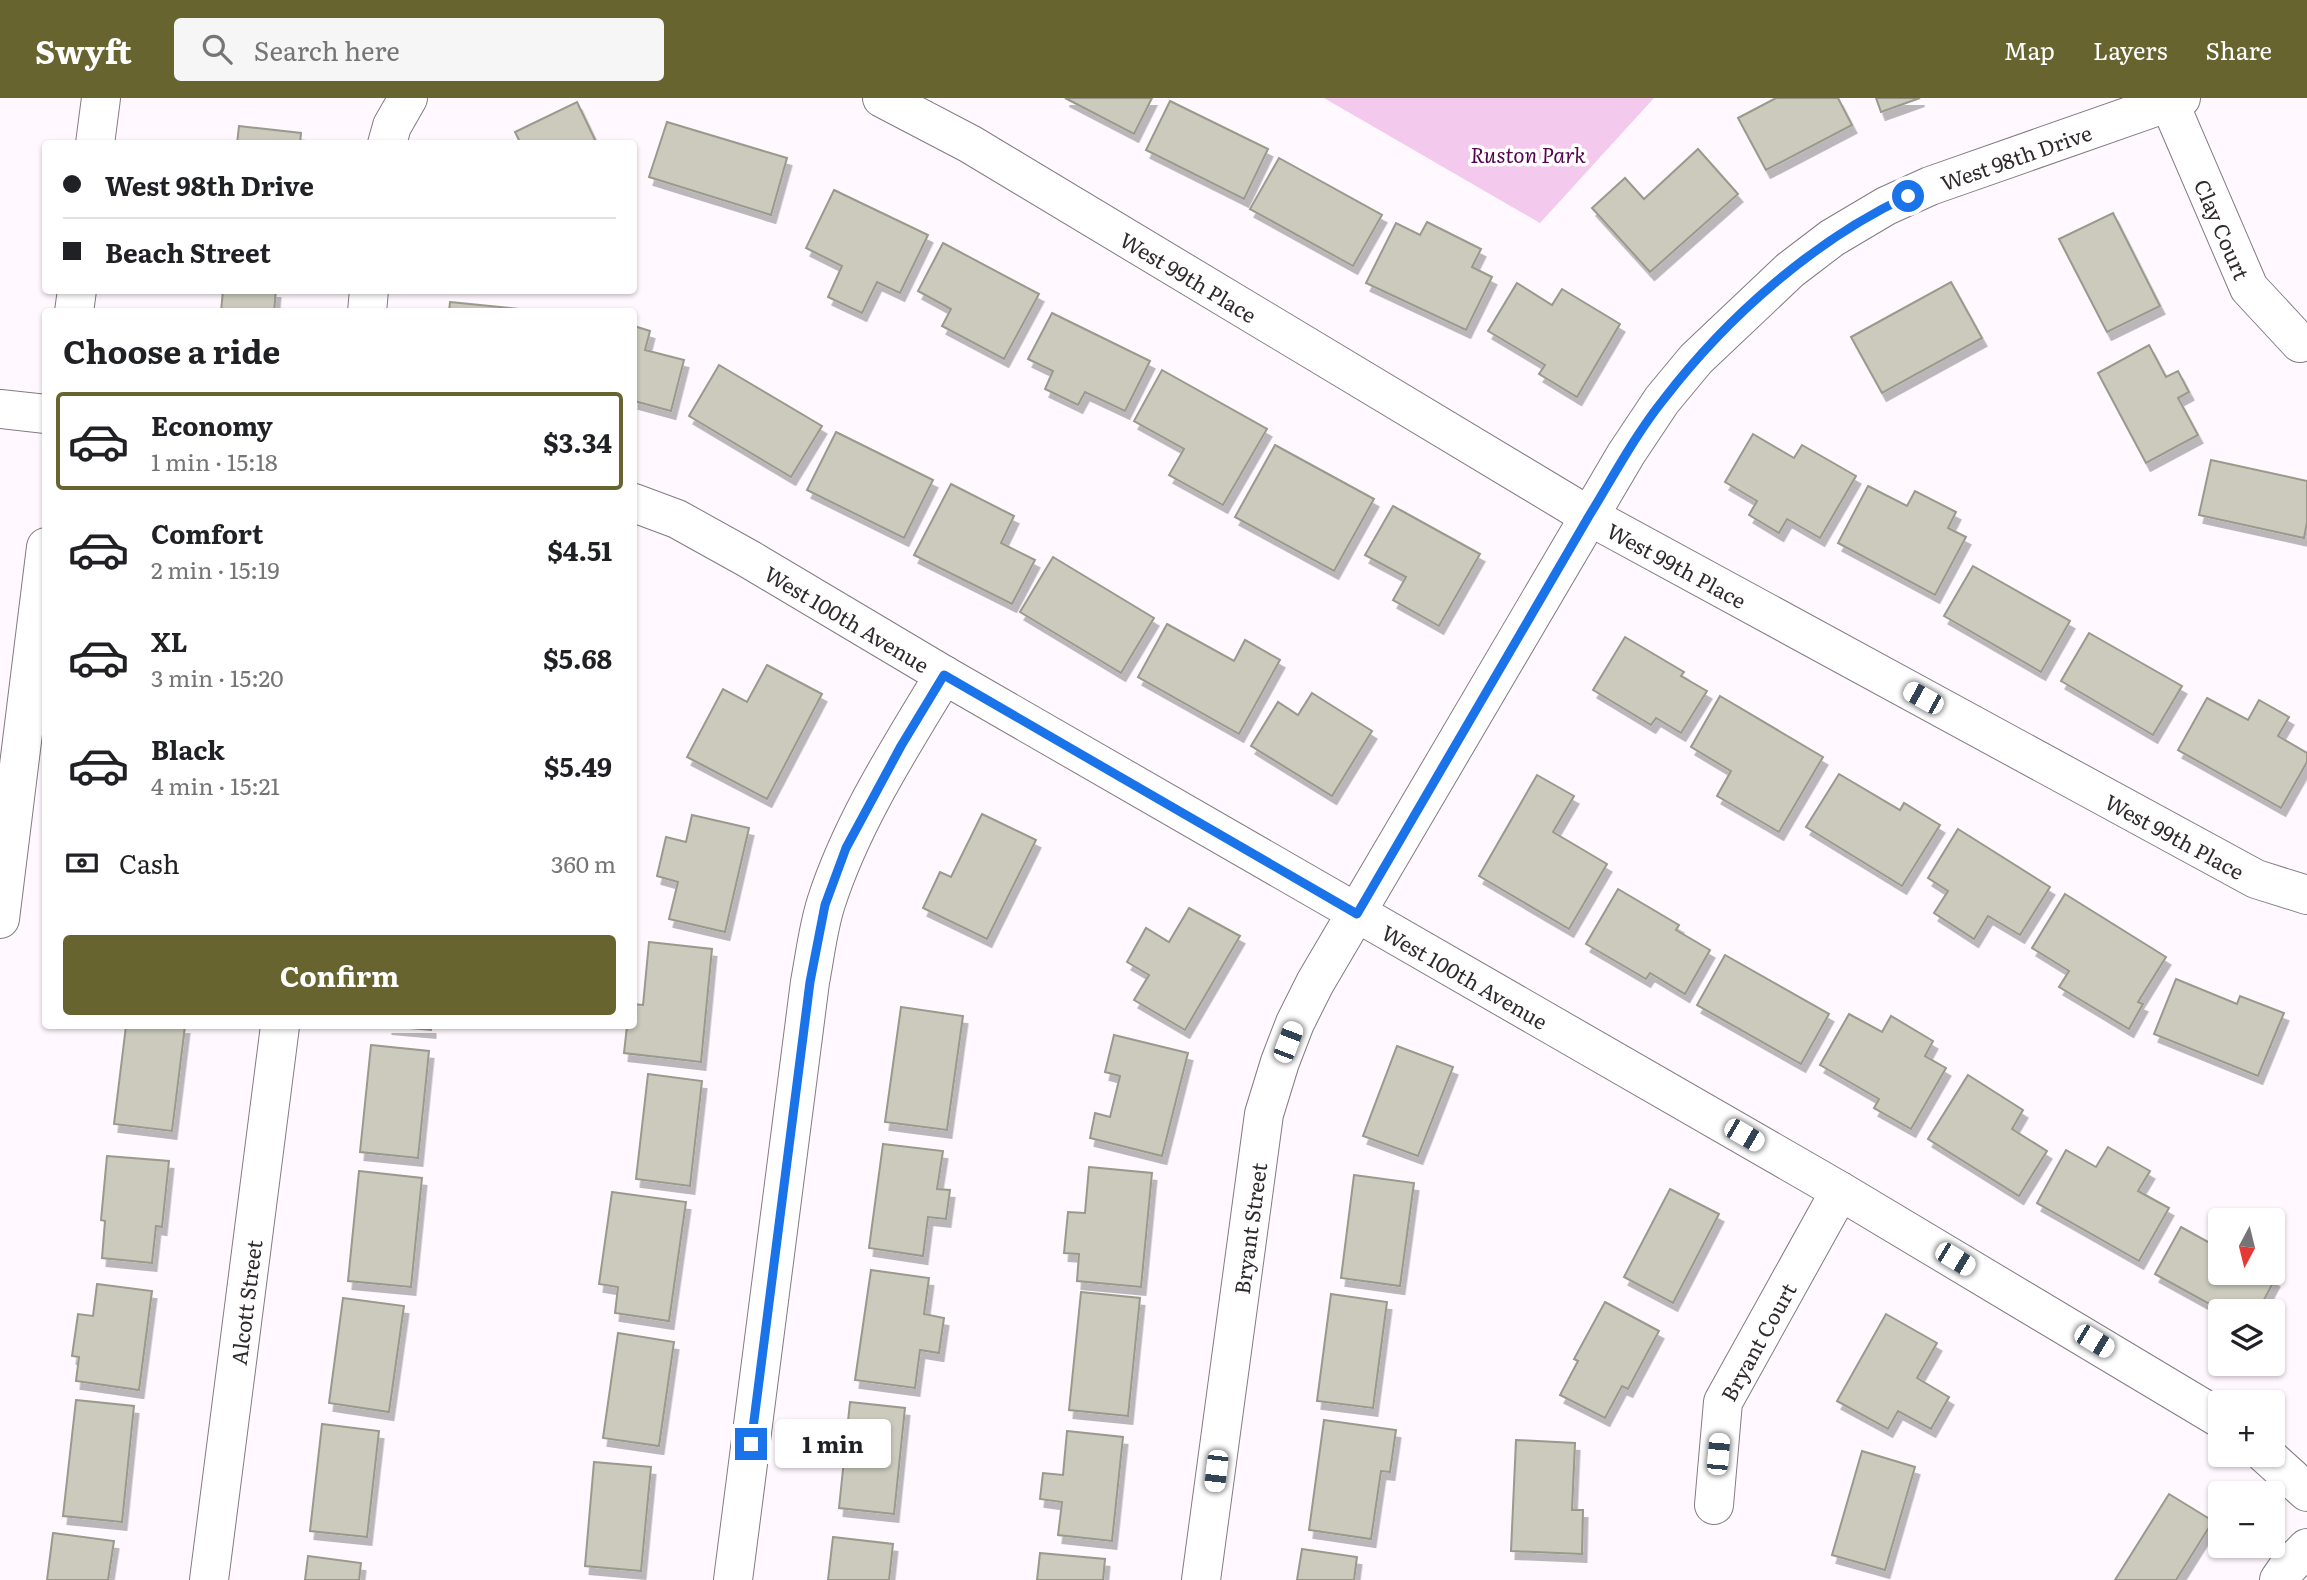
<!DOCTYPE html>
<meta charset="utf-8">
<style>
:root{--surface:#fff;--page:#f6f6f6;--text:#202124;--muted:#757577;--line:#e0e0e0;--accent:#676430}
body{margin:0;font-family:Literata,serif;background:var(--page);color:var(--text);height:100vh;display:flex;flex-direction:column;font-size:26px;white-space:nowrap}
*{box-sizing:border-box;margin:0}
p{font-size:23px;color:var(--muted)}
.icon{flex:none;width:38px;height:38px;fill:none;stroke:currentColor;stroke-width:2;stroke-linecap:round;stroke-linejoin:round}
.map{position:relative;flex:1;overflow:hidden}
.sheet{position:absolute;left:42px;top:210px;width:595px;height:721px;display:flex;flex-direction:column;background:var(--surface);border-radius:7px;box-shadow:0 2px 5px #0004}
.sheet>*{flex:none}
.banner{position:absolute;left:42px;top:42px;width:595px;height:154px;border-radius:7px;box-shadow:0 2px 5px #0004;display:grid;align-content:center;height:154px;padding:0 21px;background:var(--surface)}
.needle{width:46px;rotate:187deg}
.controls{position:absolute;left:2208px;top:1110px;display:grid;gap:14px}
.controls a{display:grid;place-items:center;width:77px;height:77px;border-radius:7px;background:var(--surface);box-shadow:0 2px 5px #0004;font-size:35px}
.end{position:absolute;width:32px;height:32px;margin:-16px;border:9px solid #1a73e8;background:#fff;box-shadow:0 0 0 4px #fff}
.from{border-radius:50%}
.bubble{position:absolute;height:49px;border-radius:7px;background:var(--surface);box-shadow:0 2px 5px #0004;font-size:23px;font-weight:700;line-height:49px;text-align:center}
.car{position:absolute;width:21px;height:42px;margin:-21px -10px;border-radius:9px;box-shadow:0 0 5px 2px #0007;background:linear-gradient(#fff 24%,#345 0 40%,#fff 0 76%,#345 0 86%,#fff 0)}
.banner b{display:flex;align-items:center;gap:24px;height:66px;font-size:26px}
.banner b+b{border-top:2px solid var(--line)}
.banner i{width:18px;height:18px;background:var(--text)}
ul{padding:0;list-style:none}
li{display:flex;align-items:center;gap:21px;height:98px;margin:0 14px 10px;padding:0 7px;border:4px solid transparent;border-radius:7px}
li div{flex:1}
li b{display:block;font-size:26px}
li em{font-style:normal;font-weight:700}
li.selected{border-color:var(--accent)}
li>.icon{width:63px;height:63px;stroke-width:1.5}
h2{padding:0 21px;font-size:32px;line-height:84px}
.pay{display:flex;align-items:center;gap:18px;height:77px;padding:0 21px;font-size:26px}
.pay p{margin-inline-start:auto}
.button{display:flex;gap:14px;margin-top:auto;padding:14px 21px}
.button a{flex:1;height:80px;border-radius:7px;background:var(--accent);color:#fff;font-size:28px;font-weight:700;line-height:80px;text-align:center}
header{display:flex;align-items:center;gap:42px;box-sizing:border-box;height:98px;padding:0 35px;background:var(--accent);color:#fff}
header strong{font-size:33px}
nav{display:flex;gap:38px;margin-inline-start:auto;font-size:24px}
.search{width:490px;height:63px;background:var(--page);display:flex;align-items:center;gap:18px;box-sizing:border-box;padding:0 24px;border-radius:7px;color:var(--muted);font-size:26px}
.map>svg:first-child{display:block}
</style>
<header>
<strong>Swyft</strong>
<div class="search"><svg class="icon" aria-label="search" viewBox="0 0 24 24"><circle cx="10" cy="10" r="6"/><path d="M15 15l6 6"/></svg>Search here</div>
<nav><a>Map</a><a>Layers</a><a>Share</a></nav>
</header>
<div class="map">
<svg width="2307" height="1482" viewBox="0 0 2307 1482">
<defs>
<filter id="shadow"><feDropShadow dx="4.5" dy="8" stdDeviation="0" flood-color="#0004"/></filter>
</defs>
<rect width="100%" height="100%" fill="#fff8fe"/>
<polygon fill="#f3c9ee" points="1324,0 1654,0 1540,125"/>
<g fill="#cbcabd" stroke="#99998c" stroke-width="2" filter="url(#shadow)">
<polygon points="1065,0 1152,0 1134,36"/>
<polygon points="1776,0 1838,0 1852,27 1766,72 1738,20"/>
<polygon points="1876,0 1920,0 1881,14"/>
<polygon points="1170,3 1268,51 1244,101 1146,52"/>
<polygon points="577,4 597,46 512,46 519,42 515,34"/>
<polygon points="667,24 787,60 771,117 649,79"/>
<polygon points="239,28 301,35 300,46 237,46"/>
<polygon points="1698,51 1738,96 1650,174 1592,110 1625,80 1644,101"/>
<polygon points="1279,60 1382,117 1353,168 1250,111"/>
<polygon points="834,92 928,137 900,195 877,184 862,215 828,199 842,168 806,150"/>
<polygon points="2113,115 2160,208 2107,234 2059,141"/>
<polygon points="1427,124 1481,151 1472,169 1492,179 1466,232 1366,185 1396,125 1420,137"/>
<polygon points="943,145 1039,196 1004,261 942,228 951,211 918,193"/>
<polygon points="1951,184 1982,240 1882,295 1851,239"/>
<polygon points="1517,185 1552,207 1562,191 1620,226 1577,299 1539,276 1545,267 1488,233"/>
<polygon points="223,192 276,192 274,214 221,214"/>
<polygon points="450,204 550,214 449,214"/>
<polygon points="1052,215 1150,263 1125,313 1085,294 1078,307 1045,291 1053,273 1028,261"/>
<polygon points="634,228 650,233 645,252 684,262 671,313 634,303"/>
<polygon points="2149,247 2166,279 2178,273 2189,294 2178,300 2198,337 2146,365 2098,275"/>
<polygon points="719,267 822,328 791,379 689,318"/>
<polygon points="1162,272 1267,331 1223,407 1169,377 1184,351 1134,323"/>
<polygon points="836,334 933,382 904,440 807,392"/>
<polygon points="1753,336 1794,360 1802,347 1856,378 1820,440 1787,421 1779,435 1749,417 1757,403 1725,384"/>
<polygon points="1275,347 1374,401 1334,473 1235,419"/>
<polygon points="2211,362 2307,383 2307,424 2304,440 2199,417"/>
<polygon points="951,386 1014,418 1001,445 1035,462 1012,506 914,457"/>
<polygon points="1868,388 1907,408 1915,393 1956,414 1948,430 1966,439 1935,497 1838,445"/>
<polygon points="1393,408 1480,456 1439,528 1393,502 1406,479 1365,457"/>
<polygon points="1053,459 1154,520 1121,575 1020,514"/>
<polygon points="1973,468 2070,523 2041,574 1944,518"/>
<polygon points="1167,526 1234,563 1245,542 1280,562 1239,636 1138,579"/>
<polygon points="2089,535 2182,588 2153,637 2061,583"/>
<polygon points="1625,539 1684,574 1681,578 1707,593 1681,635 1656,620 1651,627 1593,592"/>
<polygon points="767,567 822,596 767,701 687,659 723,591 747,604"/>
<polygon points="1312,595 1372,633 1332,698 1251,648 1278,604 1298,617"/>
<polygon points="1720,598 1823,659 1779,734 1717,698 1731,673 1691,649"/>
<polygon points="2207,600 2248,622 2259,602 2289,619 2278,638 2307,655 2307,664 2281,710 2178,652"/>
<polygon points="1839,676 1900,712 1904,705 1940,727 1902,788 1806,729"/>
<polygon points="1537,677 1574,698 1553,734 1607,766 1569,831 1479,778"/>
<polygon points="982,716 1036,742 987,841 923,810 940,774 951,779"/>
<polygon points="692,717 749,730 725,834 669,821 678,784 657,778 666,739 686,744"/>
<polygon points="1958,731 2050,789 2020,837 1988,818 1974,841 1934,815 1948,793 1928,780"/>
<polygon points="1618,791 1679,827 1676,832 1710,852 1685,896 1650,875 1646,881 1586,846"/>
<polygon points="2065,796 2166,859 2138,904 2143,906 2129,931 2059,889 2069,873 2032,850"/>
<polygon points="1189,810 1240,838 1185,932 1134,902 1149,877 1127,864 1146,830 1169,844"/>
<polygon points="649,844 712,851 701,964 624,955 627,928 634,928 634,906 643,907"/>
<polygon points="1725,857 1829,916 1801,966 1697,907"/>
<polygon points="2176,881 2237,906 2240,898 2284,915 2258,978 2154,936"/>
<polygon points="901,909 963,918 947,1032 885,1024"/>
<polygon points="1849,916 1882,934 1891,918 1933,943 1925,958 1946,970 1911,1031 1874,1010 1879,1001 1820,967"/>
<polygon points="126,928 185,928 172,1033 114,1026"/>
<polygon points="387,928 431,928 431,932"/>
<polygon points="1114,937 1188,955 1162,1058 1090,1040 1095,1015 1110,1019 1120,978 1105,974"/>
<polygon points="371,947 429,953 418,1060 360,1054"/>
<polygon points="1397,948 1453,969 1418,1058 1363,1038"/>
<polygon points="648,976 702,983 690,1088 636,1081"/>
<polygon points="1968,977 2023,1012 2012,1031 2047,1053 2019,1098 1928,1041"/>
<polygon points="883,1046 943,1053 937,1091 950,1092 946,1121 928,1119 923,1158 869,1150"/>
<polygon points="2108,1049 2150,1073 2138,1093 2169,1110 2139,1163 2037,1105 2066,1052 2096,1069"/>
<polygon points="107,1058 169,1063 162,1129 156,1128 152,1165 102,1160 105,1123 101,1122"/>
<polygon points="1089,1069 1152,1075 1141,1189 1077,1183 1079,1156 1064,1155 1068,1114 1085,1115"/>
<polygon points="359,1073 422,1080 411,1189 348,1183"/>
<polygon points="1354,1077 1414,1085 1400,1188 1341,1180"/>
<polygon points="1670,1091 1719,1116 1673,1205 1624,1179"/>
<polygon points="612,1094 686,1104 669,1223 615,1215 618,1189 599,1186"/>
<polygon points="2181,1129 2221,1151 2221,1174 2262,1174 2275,1181 2258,1213 2222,1213 2155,1176"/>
<polygon points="871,1172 929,1180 924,1216 944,1220 939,1255 920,1252 915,1290 855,1282"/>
<polygon points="97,1186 152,1193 139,1292 76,1283 79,1259 72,1258 78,1216 93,1218"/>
<polygon points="1081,1194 1140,1200 1128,1318 1069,1312"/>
<polygon points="1331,1196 1387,1204 1373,1310 1317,1303"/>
<polygon points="343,1200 404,1208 389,1314 329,1305"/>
<polygon points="1605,1204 1659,1233 1628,1291 1622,1288 1605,1320 1560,1297 1578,1263 1574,1261"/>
<polygon points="1886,1216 1937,1245 1917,1280 1949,1299 1931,1331 1898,1313 1888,1331 1837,1303"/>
<polygon points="618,1235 674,1244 659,1348 603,1340"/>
<polygon points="76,1302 134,1308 122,1424 63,1418"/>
<polygon points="850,1304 905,1310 894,1416 839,1410"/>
<polygon points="1324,1322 1396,1332 1390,1374 1381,1373 1371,1441 1309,1432"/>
<polygon points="322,1326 379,1333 367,1439 310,1433"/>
<polygon points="1067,1333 1123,1339 1112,1443 1058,1437 1062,1404 1040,1401 1043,1375 1063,1377"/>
<polygon points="1516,1342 1575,1345 1572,1412 1583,1412 1582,1456 1511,1453"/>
<polygon points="1862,1353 1915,1369 1885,1472 1832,1457"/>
<polygon points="594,1364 651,1369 641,1473 585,1468"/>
<polygon points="2169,1396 2213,1423 2176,1482 2115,1482"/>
<polygon points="53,1435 114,1443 108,1482 47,1482"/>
<polygon points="833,1439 893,1446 889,1482 828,1482"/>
<polygon points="1302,1451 1357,1459 1354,1482 1297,1482"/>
<polygon points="1040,1455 1105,1461 1103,1482 1037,1482"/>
<polygon points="308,1458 361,1465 359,1482 305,1482"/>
</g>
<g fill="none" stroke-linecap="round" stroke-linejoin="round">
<g stroke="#847a83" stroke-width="40">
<g id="minor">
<path id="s1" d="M882,0l88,46 619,372 667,363 51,16"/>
<path id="s2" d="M2169,4l80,186 51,55"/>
<polyline points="387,46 392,28 408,0"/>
<polyline points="367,214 369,192"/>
<path id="s3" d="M634,405l43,16 72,40 195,116 896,516 381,228"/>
<polyline points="2265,1356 2307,1394"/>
<path id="s4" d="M1714,1407l9,-103 117,-211"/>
<path id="s5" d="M209,1482l71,-554"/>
<path d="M733,1482l77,-598c5,-26 8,-54 16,-79 26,-81 74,-155 118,-228"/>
<path id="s6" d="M1201,1482l63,-466 16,-52 15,-39 20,-40 311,-529 36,-54 34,-41 94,-89 42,-32 54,-32 44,-20 251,-88"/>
<polyline points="2279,1482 2288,1469 2307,1450"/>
</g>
</g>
<g stroke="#847a83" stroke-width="40">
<g id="tertiary">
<polyline points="95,46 101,0"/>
<polyline points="74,214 77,192"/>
<polyline points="0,311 46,316"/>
<polyline points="0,821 46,449"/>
</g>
</g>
<use href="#minor" stroke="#fff" stroke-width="38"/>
<use href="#tertiary" stroke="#fff" stroke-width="38"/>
</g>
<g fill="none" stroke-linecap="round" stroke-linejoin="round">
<path stroke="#1a73e8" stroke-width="9" d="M751,1346l59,-462 15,-77 21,-57 55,-102 43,-71 413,239 232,-398c24,-39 46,-81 75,-117 63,-82 150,-159 244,-203"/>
</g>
<g text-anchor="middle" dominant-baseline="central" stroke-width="7" stroke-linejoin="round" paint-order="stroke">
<g font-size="21" font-style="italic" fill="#540451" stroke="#fff">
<text x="1528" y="55">Ruston Park</text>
</g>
<g font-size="21" fill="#2f2a2e" stroke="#fff">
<text stroke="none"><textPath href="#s6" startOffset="1727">West 98th Drive</textPath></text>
<text stroke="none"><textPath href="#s2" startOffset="138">Clay Court</textPath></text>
<text stroke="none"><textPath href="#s1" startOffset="355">West 99th Place</textPath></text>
<text stroke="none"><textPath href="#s1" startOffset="922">West 99th Place</textPath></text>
<text stroke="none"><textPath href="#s3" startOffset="243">West 100th Avenue</textPath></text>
<text stroke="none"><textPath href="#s1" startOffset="1489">West 99th Place</textPath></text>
<text stroke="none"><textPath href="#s3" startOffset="957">West 100th Avenue</textPath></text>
<text stroke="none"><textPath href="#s6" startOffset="355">Bryant Street</textPath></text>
<text stroke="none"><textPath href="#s5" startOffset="280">Alcott Street</textPath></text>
<text stroke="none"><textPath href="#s4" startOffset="173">Bryant Court</textPath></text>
</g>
</g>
</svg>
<div class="controls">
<a><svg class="needle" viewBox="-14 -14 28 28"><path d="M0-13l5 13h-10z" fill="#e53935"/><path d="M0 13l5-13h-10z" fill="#757577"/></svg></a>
<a><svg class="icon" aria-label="layers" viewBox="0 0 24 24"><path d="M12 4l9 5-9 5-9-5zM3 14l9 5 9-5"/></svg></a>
<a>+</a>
<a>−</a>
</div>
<i class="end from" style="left:1908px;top:98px"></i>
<i class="end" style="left:751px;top:1346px"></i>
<div class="bubble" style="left:775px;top:1321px;width:116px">1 min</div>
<i class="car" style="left:1923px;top:600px;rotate:299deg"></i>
<i class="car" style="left:1288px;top:944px;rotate:21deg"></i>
<i class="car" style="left:1744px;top:1037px;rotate:120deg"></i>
<i class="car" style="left:1955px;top:1161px;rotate:121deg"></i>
<i class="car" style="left:2094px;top:1243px;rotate:121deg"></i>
<i class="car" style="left:1718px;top:1356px;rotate:5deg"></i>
<i class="car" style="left:1216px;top:1373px;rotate:187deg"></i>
<div class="banner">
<b><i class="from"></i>West 98th Drive</b>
<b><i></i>Beach Street</b>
</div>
<section class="sheet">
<h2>Choose a ride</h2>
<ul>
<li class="selected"><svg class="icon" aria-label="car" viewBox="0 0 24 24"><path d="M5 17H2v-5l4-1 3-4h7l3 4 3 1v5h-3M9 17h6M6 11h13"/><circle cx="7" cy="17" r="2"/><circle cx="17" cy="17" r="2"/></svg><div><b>Economy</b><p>1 min · 15:18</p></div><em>$3.34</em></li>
<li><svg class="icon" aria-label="car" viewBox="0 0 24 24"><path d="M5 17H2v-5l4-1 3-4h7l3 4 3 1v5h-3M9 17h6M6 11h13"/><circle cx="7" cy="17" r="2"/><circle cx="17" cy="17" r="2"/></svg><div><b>Comfort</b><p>2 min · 15:19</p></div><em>$4.51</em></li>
<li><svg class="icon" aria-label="car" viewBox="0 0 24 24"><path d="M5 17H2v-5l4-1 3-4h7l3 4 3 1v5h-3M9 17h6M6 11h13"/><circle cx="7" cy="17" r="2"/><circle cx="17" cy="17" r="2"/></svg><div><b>XL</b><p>3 min · 15:20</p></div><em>$5.68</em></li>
<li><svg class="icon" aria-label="car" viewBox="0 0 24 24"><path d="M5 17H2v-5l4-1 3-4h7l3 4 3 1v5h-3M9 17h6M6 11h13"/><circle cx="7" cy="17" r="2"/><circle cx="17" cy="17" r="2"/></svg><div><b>Black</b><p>4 min · 15:21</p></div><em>$5.49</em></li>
</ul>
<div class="pay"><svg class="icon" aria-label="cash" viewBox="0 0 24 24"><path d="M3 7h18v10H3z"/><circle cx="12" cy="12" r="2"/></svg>Cash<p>360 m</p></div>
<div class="button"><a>Confirm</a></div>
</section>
</div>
